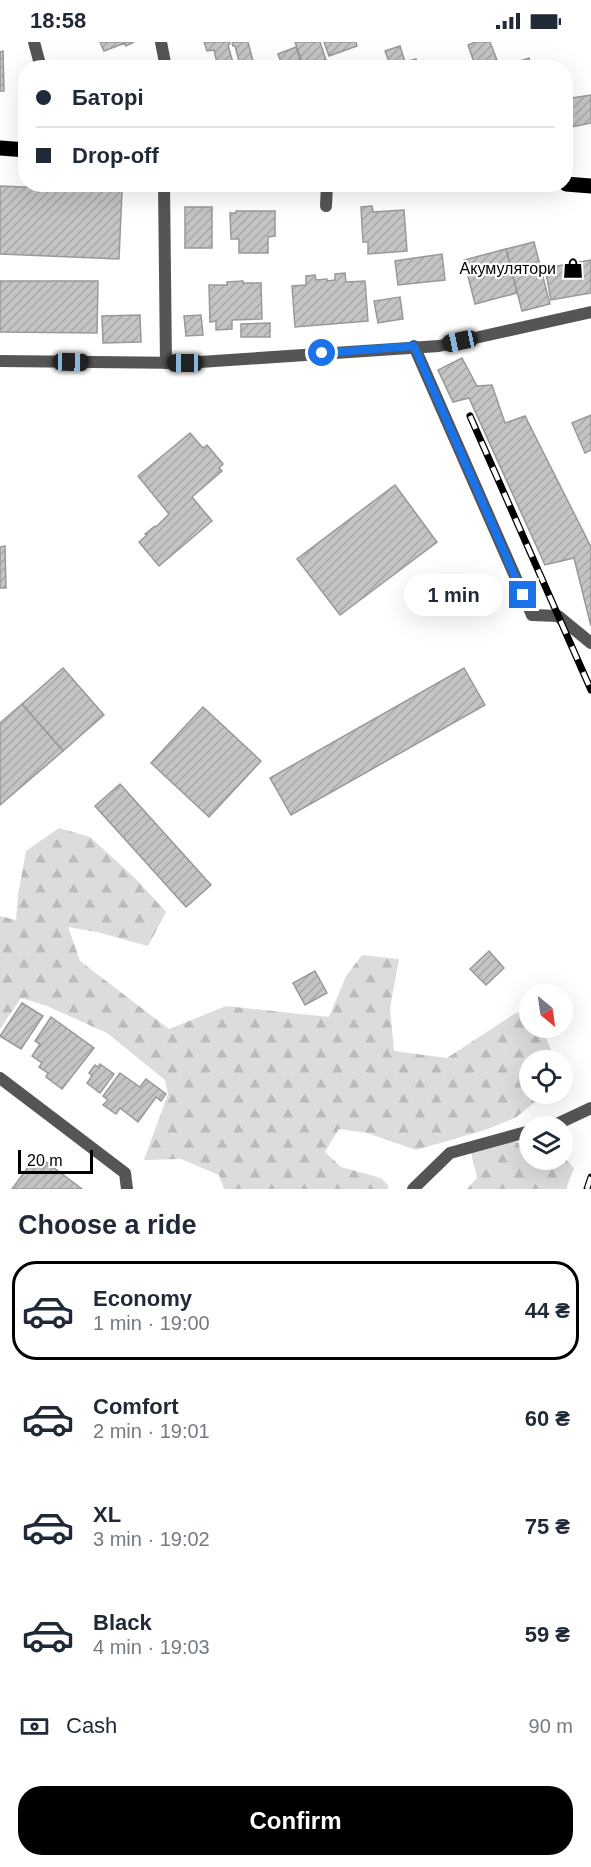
<!DOCTYPE html>
<meta charset="utf-8">
<style>
:root{--surface:#fff;--page:#f2f2f3;--text:#1f2937;--muted:#747a83;--line:#e0e1e3;--accent:#000}
body{margin:0;font-family:Arial,sans-serif;background:var(--page);color:var(--text);height:100vh;display:flex;flex-direction:column;font-size:22px;white-space:nowrap}
*{box-sizing:border-box;margin:0}
p{font-size:20px;color:var(--muted)}
.icon{flex:none;width:33px;height:33px;fill:none;stroke:currentColor;stroke-width:2;stroke-linecap:round;stroke-linejoin:round}
.map{position:relative;height:1147px;overflow:hidden}
.panel{display:flex;flex-direction:column;background:var(--surface);flex:1}
.panel>*{flex:none}
.hud{position:absolute;left:18px;top:18px;width:555px;height:132px;border-radius:24px;box-shadow:0 6px 24px #0002;display:grid;align-content:center;height:132px;padding:0 18px;background:var(--surface)}
.needle{width:39px;rotate:151deg}
.controls{position:absolute;left:519px;top:942px;display:grid;gap:12px}
.controls a{display:grid;place-items:center;width:54px;height:54px;border-radius:50%;background:var(--surface);box-shadow:0 6px 24px #0002;font-size:30px}
.scale{position:absolute;left:18px;bottom:15px;width:75px;box-sizing:border-box;padding-left:6px;border:3px solid #000;border-top:0;font-size:16px;line-height:21px;white-space:nowrap;color:#000;-webkit-text-stroke:4px #fff;paint-order:stroke}
.end{position:absolute;width:27px;height:27px;margin:-14px;border:8px solid #1a73e8;background:#fff;box-shadow:0 0 0 3px #fff}
.from{border-radius:50%}
.bubble{position:absolute;height:42px;border-radius:21px;background:var(--surface);box-shadow:0 6px 24px #0002;font-size:20px;font-weight:700;line-height:42px;text-align:center}
.car{position:absolute;width:18px;height:36px;margin:-18px -9px;border-radius:8px;box-shadow:0 0 4px 2px #0007;background:linear-gradient(#222 24%,#8ab4d8 0 40%,#222 0 76%,#8ab4d8 0 86%,#222 0)}
.hud b{display:flex;align-items:center;gap:21px;height:57px;font-size:22px}
.hud b+b{border-top:2px solid var(--line)}
.hud i{width:15px;height:15px;background:var(--text)}
ul{padding:0;list-style:none}
li{display:flex;align-items:center;gap:18px;height:99px;margin:0 12px 9px;padding:0 6px;border:3px solid transparent;border-radius:24px}
li div{flex:1}
li b{display:block;font-size:22px}
li em{font-style:normal;font-weight:700}
li.selected{border-color:var(--accent)}
li>.icon{width:54px;height:54px;stroke-width:1.5}
h2{padding:0 18px;font-size:27px;line-height:72px}
.pay{display:flex;align-items:center;gap:15px;height:66px;padding:0 18px;font-size:22px}
.pay p{margin-inline-start:auto}
.action{display:flex;gap:12px;margin-top:auto;padding:12px 18px}
.action a{flex:1;height:69px;border-radius:24px;background:var(--accent);color:#fff;font-size:24px;font-weight:700;line-height:69px;text-align:center}
.status{display:flex;justify-content:space-between;align-items:center;height:42px;padding:0 30px;background:var(--surface);direction:ltr}
.status svg{height:16px;fill:currentColor}
.map>svg:first-child{display:block}
</style>
<div class="status"><b>18:58</b><svg viewBox="0 0 49 12"><path d="M0 12V9h3v3zM5 12V6h3v6zM10 12V3h3v9zM15 12V0h3v12zM26 1h20v11H26zM47 4h2v5h-2z"/></svg></div>
<div class="map">
<svg width="591" height="1147" viewBox="0 0 591 1147">
<defs>
<pattern id="forest-firs" width="22" height="20" patternUnits="userSpaceOnUse" patternTransform="scale(1.5)"><rect width="22" height="20" fill="#dcdcdc"/><path d="M5 1l3.5 6h-7zM16 11l3.5 6h-7z" fill="#bbb"/></pattern>
<pattern id="building-hatch" width="6" height="6" patternUnits="userSpaceOnUse" patternTransform="scale(1.5)"><rect width="6" height="6" fill="#c4c4c4"/><path d="M-1 1l2-2M0 6l6-6M5 7l2-2" fill="none" stroke="#a7a7a7"/></pattern>
</defs>
<rect width="100%" height="100%" fill="#fff"/>
<g fill="url(#forest-firs)">
<polygon points="59,786 90,795 136,837 166,870 148,904 97,890 68,885 80,919 169,987 226,964 329,975 346,934 362,913 399,917 390,966 394,1009 447,1016 514,972 529,966 530,986 542,986 555,1018 530,1018 530,1052 541,1052 539,1057 515,1076 485,1088 416,1108 367,1091 339,1087 325,1110 341,1125 381,1136 388,1143 388,1147 224,1147 219,1133 181,1117 144,1118 168,1052 165,1038 107,991 47,964 21,956 0,987 0,874 16,878 18,853 26,809"/>
<polygon points="506,1096 529,1105 530,1118 562,1118 563,1114 574,1126 566,1147 467,1147 477,1136 471,1110"/>
</g>
<g fill="url(#building-hatch)" stroke="#999" stroke-width="1.5">
<polygon points="100,0 134,0 126,4 125,1 104,9"/>
<polygon points="204,0 229,0 230,2 228,3 233,21 218,25 214,8 207,9"/>
<polygon points="232,0 248,0 253,19 240,23 235,4 233,4"/>
<polygon points="295,0 320,0 327,21 314,26 304,26"/>
<polygon points="324,0 356,0 357,4 329,14"/>
<polygon points="475,0 490,0 500,26 476,26 468,3"/>
<polygon points="400,4 405,20 416,17 419,26 388,26 391,25 385,9"/>
<polygon points="296,5 303,26 283,26 278,12"/>
<polygon points="3,9 4,49 0,49 0,10"/>
<polygon points="529,16 532,26 507,26 506,24"/>
<polygon points="591,53 591,81 566,86 566,57"/>
<polygon points="0,144 122,149 119,217 0,212"/>
<polygon points="372,164 373,170 404,168 407,209 368,212 368,200 363,200 361,165"/>
<rect x="185" y="165" width="27" height="41"/>
<polygon points="236,169 275,169 275,194 268,195 268,211 239,211 239,197 231,197 230,171 236,171"/>
<polygon points="534,200 550,262 522,269 506,207"/>
<polygon points="506,207 517,251 475,262 464,218"/>
<polygon points="442,212 445,238 398,243 395,219"/>
<polygon points="591,218 591,251 551,258 545,226"/>
<polygon points="345,231 346,240 365,239 368,279 295,285 292,244 306,243 306,234 315,233 316,238 327,237 327,239 335,238 335,232"/>
<polygon points="0,239 98,239 97,291 0,290"/>
<polygon points="243,239 243,241 261,241 262,277 232,278 232,287 216,288 216,279 210,280 209,243 227,243 227,240"/>
<polygon points="400,255 403,277 378,281 374,259"/>
<polygon points="140,273 141,300 103,301 102,274"/>
<polygon points="201,273 203,293 186,294 184,274"/>
<polygon points="270,281 270,295 241,295 241,282"/>
<polygon points="462,316 477,344 492,343 505,381 525,374 591,505 591,584 574,516 545,523 469,356 453,360 438,328"/>
<polygon points="591,373 591,408 585,411 572,381"/>
<polygon points="190,391 203,406 207,403 223,422 219,426 222,429 192,455 212,479 159,524 139,500 147,493 145,492 155,484 156,485 169,472 138,434"/>
<polygon points="395,443 437,500 340,573 297,517"/>
<polygon points="5,504 6,546 0,546 0,505"/>
<polygon points="63,626 104,673 63,709 22,662"/>
<polygon points="464,626 485,663 291,773 270,736"/>
<polygon points="22,662 63,709 0,763 0,681"/>
<polygon points="203,665 261,719 209,775 151,721"/>
<polygon points="120,742 211,843 186,865 95,764"/>
<polygon points="489,909 504,926 486,943 470,927"/>
<polygon points="315,929 327,951 305,963 293,941"/>
<polygon points="22,961 43,974 21,1007 0,994"/>
<polygon points="51,975 94,1006 62,1047 46,1035 48,1031 39,1025 42,1021 32,1014 40,1002 35,999"/>
<polygon points="100,1022 114,1032 100,1051 87,1041 92,1034 89,1031 95,1023 98,1025"/>
<polygon points="120,1031 140,1045 146,1037 166,1052 161,1059 156,1055 138,1080 120,1066 116,1072 103,1063 108,1058 103,1054"/>
<polygon points="37,1113 82,1147 12,1147"/>
</g>
<g fill="none" stroke-linecap="round" stroke-linejoin="round">
<g stroke="#555" stroke-width="12">
<polyline points="326,164 327,142"/>
<polyline points="414,304 532,573 558,574 591,601"/>
<polyline points="545,1084 559,1081 591,1066"/>
<polyline points="413,1147 450,1111 530,1089"/>
</g>
<g stroke="#555" stroke-width="12">
<polyline points="34,0 41,26"/>
<polyline points="161,0 166,26"/>
<polyline points="164,142 166,321"/>
<polyline points="0,319 185,321 439,304 591,270"/>
<polyline points="0,1036 125,1131 127,1147"/>
</g>
<g stroke="#000" stroke-width="15">
<polyline points="0,106 26,108"/>
<polyline points="566,142 591,144"/>
</g>
<g stroke="#000" stroke-width="7">
<g id="rail">
<polyline points="470,374 591,648"/>
<polyline points="587,1147 591,1135"/>
</g>
</g>
<use href="#rail" stroke="#fff" stroke-width="4.5" stroke-dasharray="14" stroke-linecap="butt"/>
</g>
<g fill="none" stroke-linecap="round" stroke-linejoin="round">
<polyline stroke="#1a73e8" stroke-width="8" points="322,311 414,304 523,553"/>
</g>
<defs>
<g id="shop-bare" transform="scale(1.62)"><path d="M-5-2.5h2.3a2.7 3.5 0 0 1 5.4 0H5L5.5 6h-11ZM-1.5-2.5h3a1.5 2.3 0 0 0-3 0Z" fill="#000" stroke="#fff" stroke-width="2.5" paint-order="stroke"/></g>
</defs>
<g fill-rule="evenodd">
<use href="#shop-bare" x="573" y="226"/>
</g>
<g text-anchor="middle" dominant-baseline="central" stroke-width="4.5" stroke-linejoin="round" paint-order="stroke">
<g font-size="16" fill="#000" stroke="#fff" text-anchor="end">
<text x="556" y="226">Акумулятори</text>
</g>
</g>
</svg>
<div class="controls">
<a><svg class="needle" viewBox="-14 -14 28 28"><path d="M0-13l5 13h-10z" fill="#e53935"/><path d="M0 13l5-13h-10z" fill="#747a83"/></svg></a>
<a><svg class="icon" aria-label="locate" viewBox="0 0 24 24"><circle cx="12" cy="12" r="6"/><path d="M12 2v4M12 18v4M2 12h4M18 12h4"/></svg></a>
<a><svg class="icon" aria-label="layers" viewBox="0 0 24 24"><path d="M12 4l9 5-9 5-9-5zM3 14l9 5 9-5"/></svg></a>
</div>
<div class="scale">20 m</div>
<i class="end from" style="left:322px;top:311px"></i>
<i class="end" style="left:523px;top:553px"></i>
<div class="bubble" style="left:404px;top:532px;width:99px">1 min</div>
<i class="car" style="left:460px;top:299px;rotate:258deg"></i>
<i class="car" style="left:71px;top:320px;rotate:91deg"></i>
<i class="car" style="left:185px;top:321px;rotate:270deg"></i>
<div class="hud">
<b><i class="from"></i>Баторі</b>
<b><i></i>Drop-off</b>
</div>
</div>
<section class="panel">
<h2>Choose a ride</h2>
<ul>
<li class="selected"><svg class="icon" aria-label="car" viewBox="0 0 24 24"><path d="M5 17H2v-5l4-1 3-4h7l3 4 3 1v5h-3M9 17h6M6 11h13"/><circle cx="7" cy="17" r="2"/><circle cx="17" cy="17" r="2"/></svg><div><b>Economy</b><p>1 min · 19:00</p></div><em>44 ₴</em></li>
<li><svg class="icon" aria-label="car" viewBox="0 0 24 24"><path d="M5 17H2v-5l4-1 3-4h7l3 4 3 1v5h-3M9 17h6M6 11h13"/><circle cx="7" cy="17" r="2"/><circle cx="17" cy="17" r="2"/></svg><div><b>Comfort</b><p>2 min · 19:01</p></div><em>60 ₴</em></li>
<li><svg class="icon" aria-label="car" viewBox="0 0 24 24"><path d="M5 17H2v-5l4-1 3-4h7l3 4 3 1v5h-3M9 17h6M6 11h13"/><circle cx="7" cy="17" r="2"/><circle cx="17" cy="17" r="2"/></svg><div><b>XL</b><p>3 min · 19:02</p></div><em>75 ₴</em></li>
<li><svg class="icon" aria-label="car" viewBox="0 0 24 24"><path d="M5 17H2v-5l4-1 3-4h7l3 4 3 1v5h-3M9 17h6M6 11h13"/><circle cx="7" cy="17" r="2"/><circle cx="17" cy="17" r="2"/></svg><div><b>Black</b><p>4 min · 19:03</p></div><em>59 ₴</em></li>
</ul>
<div class="pay"><svg class="icon" aria-label="cash" viewBox="0 0 24 24"><path d="M3 7h18v10H3z"/><circle cx="12" cy="12" r="2"/></svg>Cash<p>90 m</p></div>
<div class="action"><a>Confirm</a></div>
</section>
